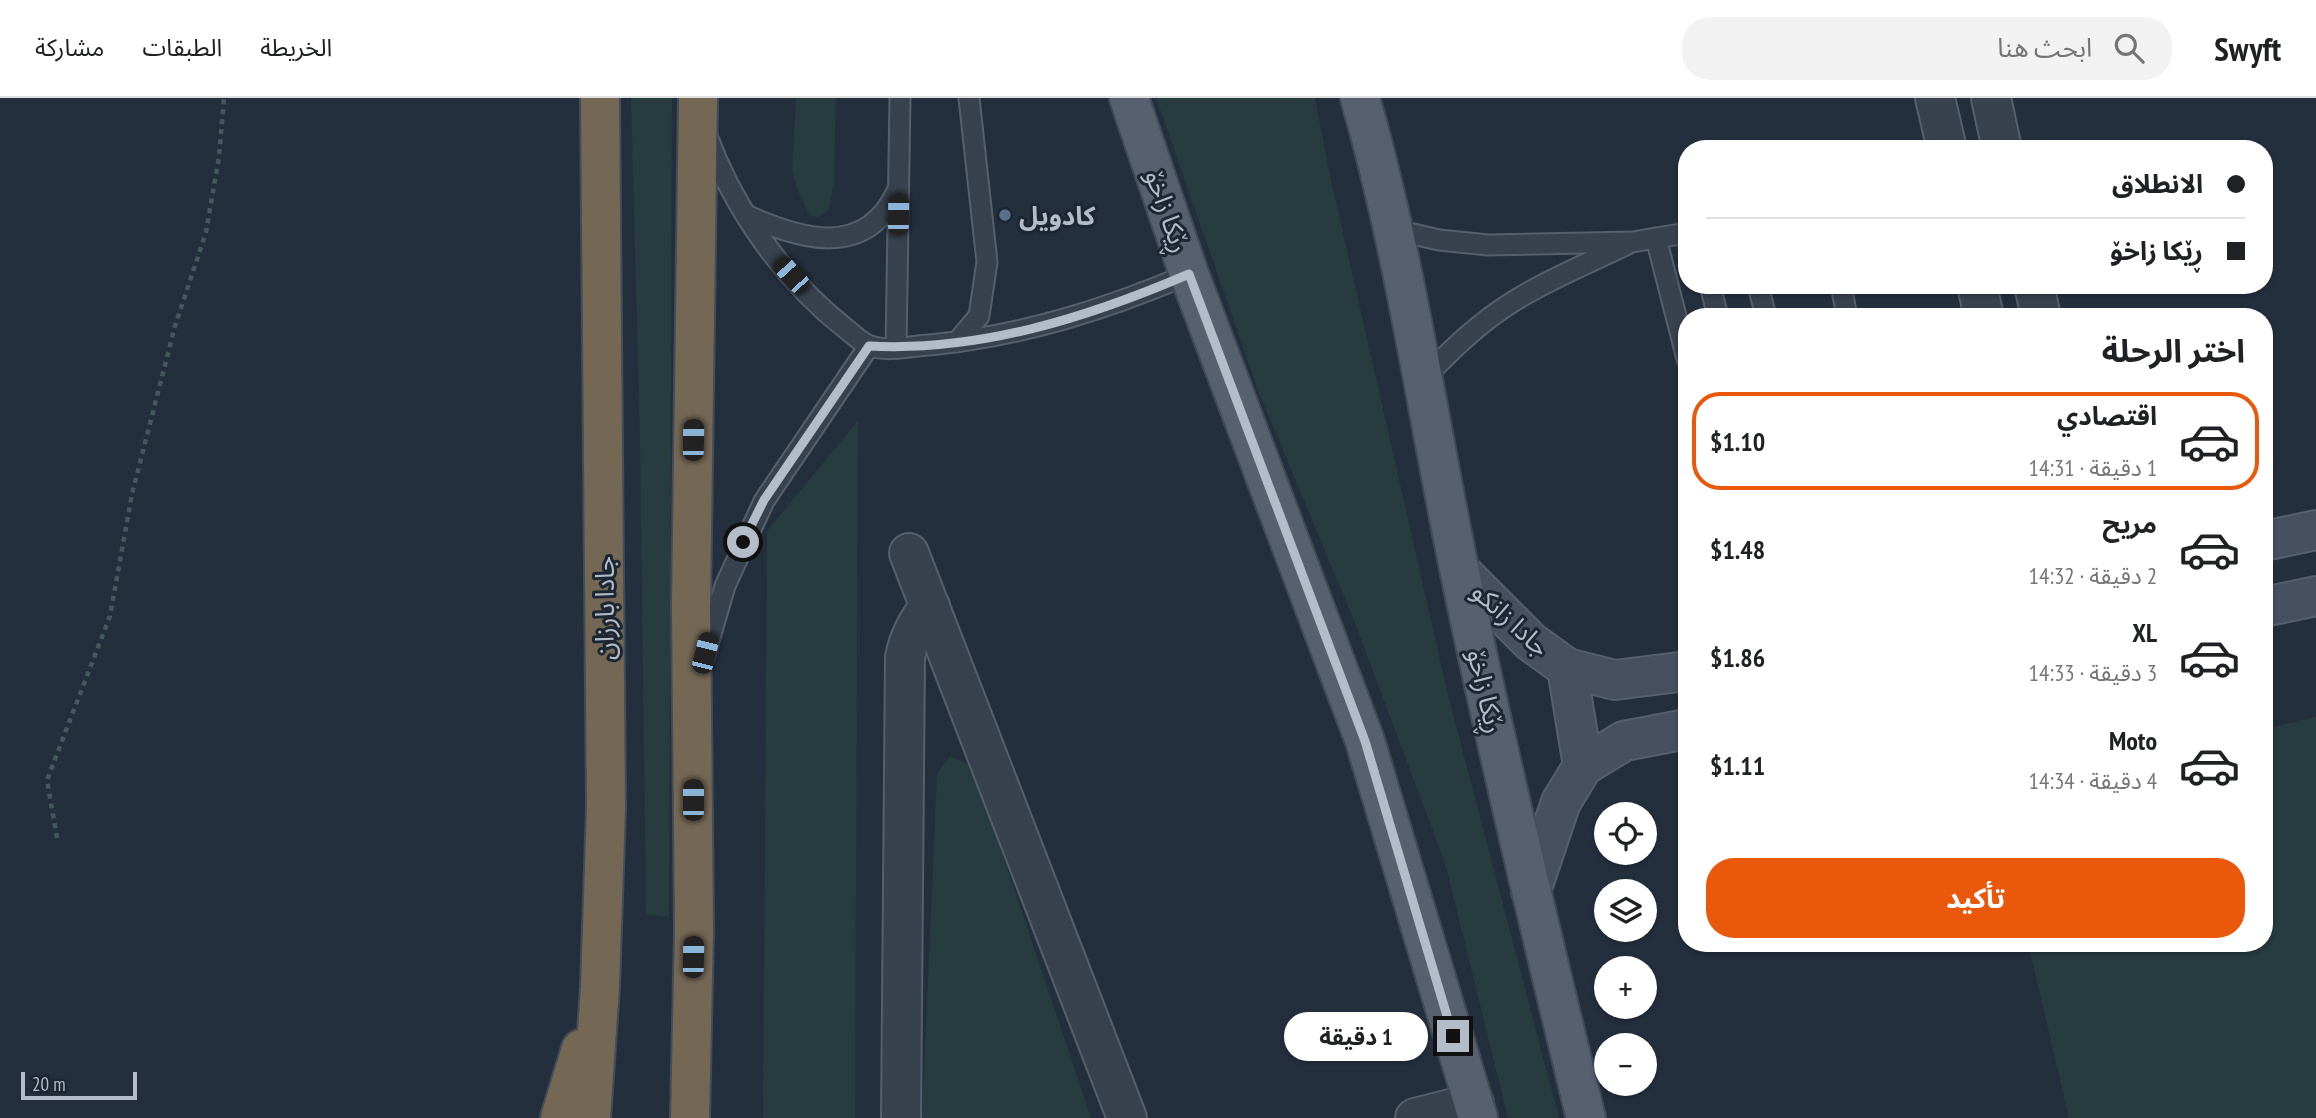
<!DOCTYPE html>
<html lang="ar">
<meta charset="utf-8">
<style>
:root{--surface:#fff;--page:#f2f2f2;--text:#202124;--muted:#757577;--line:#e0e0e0;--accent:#ea580c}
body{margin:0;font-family:"PT Sans Narrow","Noto Sans Arabic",sans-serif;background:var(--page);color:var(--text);direction:rtl;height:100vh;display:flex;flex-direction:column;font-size:26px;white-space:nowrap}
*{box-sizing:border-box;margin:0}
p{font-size:23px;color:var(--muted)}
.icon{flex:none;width:38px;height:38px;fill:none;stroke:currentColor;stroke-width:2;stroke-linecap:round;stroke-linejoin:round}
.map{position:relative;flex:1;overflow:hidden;direction:ltr}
.drawer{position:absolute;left:1678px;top:210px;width:595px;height:644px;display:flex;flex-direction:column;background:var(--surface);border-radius:28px;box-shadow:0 2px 5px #0004;direction:rtl}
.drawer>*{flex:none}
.hud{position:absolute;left:1678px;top:42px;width:595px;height:154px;border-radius:28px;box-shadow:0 2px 5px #0004;direction:rtl;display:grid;align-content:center;height:154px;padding:0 28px;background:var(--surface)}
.buttons{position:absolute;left:1594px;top:704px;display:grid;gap:14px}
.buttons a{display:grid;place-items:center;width:63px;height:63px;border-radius:50%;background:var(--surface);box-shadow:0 2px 5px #0004;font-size:35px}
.scale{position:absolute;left:21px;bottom:18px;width:116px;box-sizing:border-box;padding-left:7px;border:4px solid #b4bcc9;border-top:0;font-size:19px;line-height:24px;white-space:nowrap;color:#b4bcc9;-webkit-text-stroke:5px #1d2633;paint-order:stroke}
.end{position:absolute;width:32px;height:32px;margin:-16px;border:9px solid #b4bcc9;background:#111;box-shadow:0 0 0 4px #111}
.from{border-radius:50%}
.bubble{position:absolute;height:49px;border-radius:24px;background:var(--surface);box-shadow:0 2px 5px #0004;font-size:23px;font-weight:700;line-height:49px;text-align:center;direction:rtl}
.car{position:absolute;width:21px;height:42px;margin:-21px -10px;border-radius:9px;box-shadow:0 0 5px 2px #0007;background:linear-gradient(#222 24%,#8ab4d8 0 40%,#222 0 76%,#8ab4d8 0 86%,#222 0)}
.hud b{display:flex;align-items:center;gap:24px;height:66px;font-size:26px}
.hud b+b{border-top:2px solid var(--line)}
.hud i{width:18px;height:18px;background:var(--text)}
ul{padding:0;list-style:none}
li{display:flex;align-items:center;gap:21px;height:98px;margin:0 14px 10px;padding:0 14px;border:4px solid transparent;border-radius:28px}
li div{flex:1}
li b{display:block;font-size:26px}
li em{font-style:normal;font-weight:700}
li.current{border-color:var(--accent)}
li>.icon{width:63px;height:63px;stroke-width:1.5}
h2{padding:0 28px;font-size:32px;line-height:84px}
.button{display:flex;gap:14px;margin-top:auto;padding:14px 28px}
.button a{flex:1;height:80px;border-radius:28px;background:var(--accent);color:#fff;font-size:28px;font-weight:700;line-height:80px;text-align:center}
header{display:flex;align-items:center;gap:42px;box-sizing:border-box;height:98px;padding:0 35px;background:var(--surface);border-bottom:2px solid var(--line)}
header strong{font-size:33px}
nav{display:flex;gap:38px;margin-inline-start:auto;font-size:24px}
.search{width:490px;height:63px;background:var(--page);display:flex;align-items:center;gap:18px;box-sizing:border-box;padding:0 24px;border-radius:28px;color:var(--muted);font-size:26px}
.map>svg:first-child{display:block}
</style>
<header>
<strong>Swyft</strong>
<div class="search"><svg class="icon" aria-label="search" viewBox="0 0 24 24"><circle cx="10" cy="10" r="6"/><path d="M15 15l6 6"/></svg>ابحث هنا</div>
<nav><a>الخريطة</a><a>الطبقات</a><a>مشاركة</a></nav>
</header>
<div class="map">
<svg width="2316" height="1020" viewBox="0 0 2316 1020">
<rect width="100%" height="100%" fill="#242f3e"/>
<g fill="#263c3f">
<polygon points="631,0 672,0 669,819 646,816 640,346"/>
<polygon points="796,0 836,0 834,86 829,111 818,119 810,118 797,91 792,72"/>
<polygon points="1156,0 1315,0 1331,82 1447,593 1559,1020 1508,1020 1445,765 1353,520 1259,295"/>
<polygon points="858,323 855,1020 763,1020 767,433"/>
<polygon points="2316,619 2316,1020 2069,1020 2028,845 2264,845 2265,631"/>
<polygon points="950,658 973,668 1091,1020 922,1020 937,676"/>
</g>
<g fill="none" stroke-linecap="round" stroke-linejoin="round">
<g stroke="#565f6c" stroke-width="23">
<g id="lane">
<path d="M707,38c27,73 76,143 138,192 7,5 17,16 26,18 17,6 40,0 58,-1 92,-9 176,-35 260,-71"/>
<path d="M746,117c55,25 120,44 151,-24"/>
<polyline points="1392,131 1439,142 1488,147 1633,144 1656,140"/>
<polyline points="1687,135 1656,140 1687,261"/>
<polyline points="1710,187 1718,219"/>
<polyline points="1758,187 1766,219"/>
<polyline points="1841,187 1847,219"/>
<polyline points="957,244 979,218 987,164 969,0"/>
<polyline points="896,250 900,0"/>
<path d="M1424,280c28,-29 56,-56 90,-77 35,-22 75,-38 112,-56"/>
<polyline points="704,560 725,488 764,403 869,248"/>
</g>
</g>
<g stroke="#565f6c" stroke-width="42">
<g id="street">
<polyline points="1935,0 1947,51"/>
<polyline points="1991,0 2002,51"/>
<polyline points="1977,187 1984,219"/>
<polyline points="2034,187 2041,219"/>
<polyline points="909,455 1127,1020"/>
<path d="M901,1020l4,-461c4,-20 12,-35 25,-51"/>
<polyline points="1415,1020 1474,1005"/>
</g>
</g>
<g stroke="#565f6c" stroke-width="42">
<g id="secondary">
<polyline points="2264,443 2316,432"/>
<polyline points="1460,473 1531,544 1567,570 1615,582 1687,573"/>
<polyline points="2264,509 2316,498"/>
<polyline points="1567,570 1583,668"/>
<polyline points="1531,793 1561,704 1583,668 1624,643 1687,631"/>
</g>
</g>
<g stroke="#414a57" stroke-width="42">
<g id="primary">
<polyline points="1129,0 1189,176 1365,643 1478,1020"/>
<path d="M1360,0c45,156 67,316 100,475 38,182 82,364 126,545"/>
</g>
</g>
<g stroke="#434c59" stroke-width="42">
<g id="highway">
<polyline points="560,1020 581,951"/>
<polyline points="591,1020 600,889 606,710 600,0"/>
<polyline points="690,1020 694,832 691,508 698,0"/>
</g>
</g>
<polyline stroke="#44595c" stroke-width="4.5" stroke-dasharray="5 5" stroke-linecap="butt" points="57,740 47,682 110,518 132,396 175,228 206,134 219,59 224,0"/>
<use href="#lane" stroke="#38414e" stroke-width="19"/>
<use href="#street" stroke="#38414e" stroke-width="38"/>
<use href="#secondary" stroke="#465061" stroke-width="38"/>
<use href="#primary" stroke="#56606e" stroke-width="38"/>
<use href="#highway" stroke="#746855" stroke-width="38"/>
</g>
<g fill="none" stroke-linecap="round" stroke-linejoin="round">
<path stroke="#b4bcc9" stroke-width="9" d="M743,444l21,-42 105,-154c111,6 220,-29 320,-72l176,467 88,295"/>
</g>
<circle fill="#5c6f8a" stroke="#1d2633" stroke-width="2.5" cx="1005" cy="117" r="7"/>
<g text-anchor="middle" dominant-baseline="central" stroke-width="6" stroke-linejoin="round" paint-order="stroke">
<g font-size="26" fill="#b4bcc9" stroke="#1d2633">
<text transform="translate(1168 113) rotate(71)">ڕێکا زاخۆ</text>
<text transform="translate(604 510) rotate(-90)">جادا بارزان</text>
<text transform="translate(1511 521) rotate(43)">جادا زانکو</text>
<text transform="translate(1486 593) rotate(77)">ڕێکا زاخۆ</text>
</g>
<g font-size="26" font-weight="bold" fill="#b4bcc9" stroke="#1d2633" text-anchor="start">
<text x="1019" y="117">كادويل</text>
</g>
</g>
</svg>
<div class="buttons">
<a><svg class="icon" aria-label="locate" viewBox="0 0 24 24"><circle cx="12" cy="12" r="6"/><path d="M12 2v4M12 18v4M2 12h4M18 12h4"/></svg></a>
<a><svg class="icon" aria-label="layers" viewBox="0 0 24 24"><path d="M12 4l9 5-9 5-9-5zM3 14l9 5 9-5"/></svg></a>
<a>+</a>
<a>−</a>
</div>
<div class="scale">20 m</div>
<i class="end from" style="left:743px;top:444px"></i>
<i class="end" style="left:1453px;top:938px"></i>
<div class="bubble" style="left:1284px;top:914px;width:144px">1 دقيقة</div>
<i class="car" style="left:898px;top:116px;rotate:1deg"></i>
<i class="car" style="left:791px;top:177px;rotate:318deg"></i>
<i class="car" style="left:693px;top:342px;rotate:1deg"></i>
<i class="car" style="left:705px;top:555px;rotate:14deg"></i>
<i class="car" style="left:693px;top:702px;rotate:0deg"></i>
<i class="car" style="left:693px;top:859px;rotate:1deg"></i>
<div class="hud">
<b><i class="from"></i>الانطلاق</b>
<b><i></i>ڕێکا زاخۆ</b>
</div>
<section class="drawer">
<h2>اختر الرحلة</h2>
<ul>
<li class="current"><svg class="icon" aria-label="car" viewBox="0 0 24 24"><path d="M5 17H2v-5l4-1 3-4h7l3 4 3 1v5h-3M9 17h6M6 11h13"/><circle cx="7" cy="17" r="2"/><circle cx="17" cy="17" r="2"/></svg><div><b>اقتصادي</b><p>1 دقيقة · 14:31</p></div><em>$1.10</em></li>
<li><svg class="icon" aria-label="car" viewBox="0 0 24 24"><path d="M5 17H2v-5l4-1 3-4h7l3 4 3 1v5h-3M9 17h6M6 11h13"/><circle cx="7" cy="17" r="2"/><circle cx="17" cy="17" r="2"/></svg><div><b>مريح</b><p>2 دقيقة · 14:32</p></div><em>$1.48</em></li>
<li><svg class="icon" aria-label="car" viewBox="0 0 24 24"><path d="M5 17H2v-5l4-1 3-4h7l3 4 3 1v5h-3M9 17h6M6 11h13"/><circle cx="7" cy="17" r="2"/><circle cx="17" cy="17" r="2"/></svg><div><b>XL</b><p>3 دقيقة · 14:33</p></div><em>$1.86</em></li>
<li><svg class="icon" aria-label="car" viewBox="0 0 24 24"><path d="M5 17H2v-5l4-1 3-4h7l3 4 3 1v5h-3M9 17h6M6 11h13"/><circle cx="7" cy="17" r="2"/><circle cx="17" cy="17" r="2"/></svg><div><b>Moto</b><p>4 دقيقة · 14:34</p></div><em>$1.11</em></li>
</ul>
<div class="button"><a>تأكيد</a></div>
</section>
</div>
